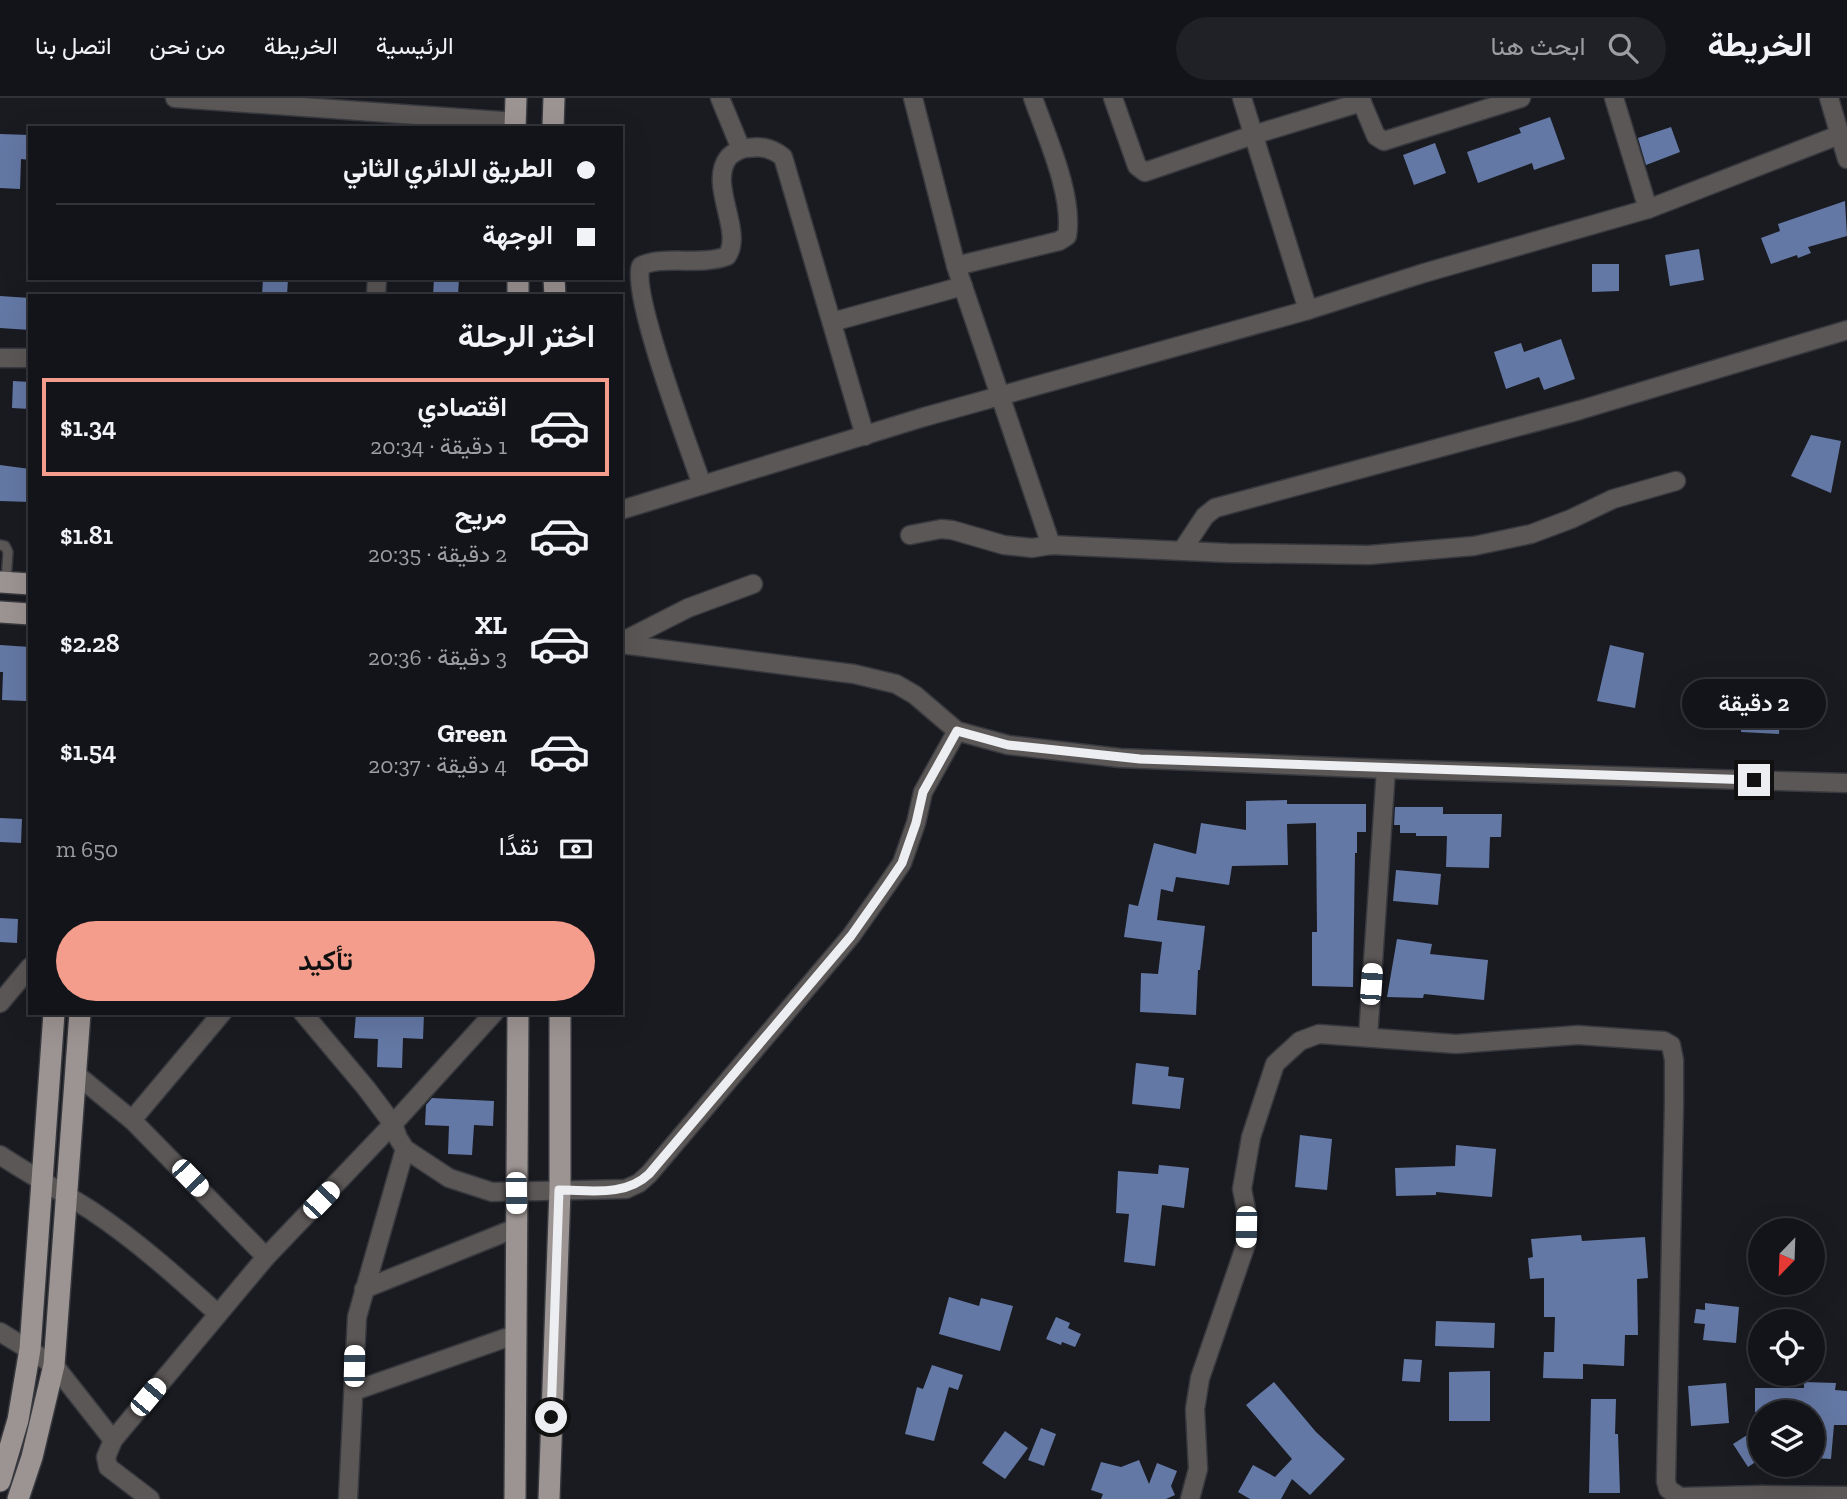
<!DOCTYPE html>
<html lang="ar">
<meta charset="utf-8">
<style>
:root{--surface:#131419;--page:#202126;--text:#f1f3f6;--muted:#9d9ea2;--line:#323338;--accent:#f49d8c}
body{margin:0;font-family:"Zilla Slab",Vazirmatn,serif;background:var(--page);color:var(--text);direction:rtl;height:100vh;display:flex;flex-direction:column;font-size:26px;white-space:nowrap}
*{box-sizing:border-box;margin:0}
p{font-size:23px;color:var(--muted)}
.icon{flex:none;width:38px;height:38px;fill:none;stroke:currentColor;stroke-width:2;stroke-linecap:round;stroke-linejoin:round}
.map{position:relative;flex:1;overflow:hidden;direction:ltr}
.panel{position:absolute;left:28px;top:196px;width:595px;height:721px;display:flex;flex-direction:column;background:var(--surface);border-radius:0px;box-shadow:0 7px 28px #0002,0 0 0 2px var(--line);direction:rtl}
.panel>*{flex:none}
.hud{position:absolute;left:28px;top:28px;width:595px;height:154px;border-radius:0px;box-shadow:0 7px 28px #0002,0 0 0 2px var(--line);direction:rtl;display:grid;align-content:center;height:154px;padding:0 28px;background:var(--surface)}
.needle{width:46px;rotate:203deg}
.buttons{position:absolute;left:1748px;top:1120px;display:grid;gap:14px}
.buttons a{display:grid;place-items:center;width:77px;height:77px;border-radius:50%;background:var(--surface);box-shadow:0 7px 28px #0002,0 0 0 2px var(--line);font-size:35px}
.end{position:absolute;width:32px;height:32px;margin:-16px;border:9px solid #eceef2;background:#111;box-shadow:0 0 0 4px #111}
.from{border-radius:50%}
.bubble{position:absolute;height:49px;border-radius:24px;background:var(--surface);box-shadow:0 7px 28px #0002,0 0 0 2px var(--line);font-size:23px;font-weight:600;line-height:49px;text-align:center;direction:rtl}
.car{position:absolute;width:21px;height:42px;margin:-21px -10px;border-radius:9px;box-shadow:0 0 5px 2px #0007;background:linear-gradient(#fff 24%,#345 0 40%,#fff 0 76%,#345 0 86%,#fff 0)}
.hud b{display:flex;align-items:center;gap:24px;height:66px;font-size:26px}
.hud b+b{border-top:2px solid var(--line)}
.hud i{width:18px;height:18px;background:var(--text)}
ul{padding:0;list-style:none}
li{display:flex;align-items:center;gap:21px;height:98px;margin:0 14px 10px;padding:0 14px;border:4px solid transparent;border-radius:0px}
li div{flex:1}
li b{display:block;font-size:26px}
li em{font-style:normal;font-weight:600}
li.current{border-color:var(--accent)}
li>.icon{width:63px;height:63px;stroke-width:1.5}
h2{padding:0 28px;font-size:32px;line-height:84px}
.pay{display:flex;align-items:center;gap:18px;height:77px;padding:0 28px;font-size:26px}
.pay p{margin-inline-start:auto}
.primary-button{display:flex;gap:14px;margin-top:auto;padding:14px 28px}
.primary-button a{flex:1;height:80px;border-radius:42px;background:var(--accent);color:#111;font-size:28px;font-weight:600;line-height:80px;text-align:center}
header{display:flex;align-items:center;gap:42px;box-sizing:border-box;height:98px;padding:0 35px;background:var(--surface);border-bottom:2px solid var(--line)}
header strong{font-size:33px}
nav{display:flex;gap:38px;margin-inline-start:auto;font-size:24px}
.search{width:490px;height:63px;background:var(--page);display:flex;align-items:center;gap:18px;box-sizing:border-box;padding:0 24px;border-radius:38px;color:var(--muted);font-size:26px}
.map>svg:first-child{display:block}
</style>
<header>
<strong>الخريطة</strong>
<div class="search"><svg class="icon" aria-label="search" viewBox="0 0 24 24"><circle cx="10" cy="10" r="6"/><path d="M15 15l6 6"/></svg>ابحث هنا</div>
<nav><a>الرئيسية</a><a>الخريطة</a><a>من نحن</a><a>اتصل بنا</a></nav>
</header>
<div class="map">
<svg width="1847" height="1401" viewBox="0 0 1847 1401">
<rect width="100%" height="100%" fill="#191b21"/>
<g fill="#6478a5">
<polygon points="1550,19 1565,61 1534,72 1532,65 1478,85 1467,54 1521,35 1519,30"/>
<polygon points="1671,29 1680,54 1646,67 1638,40"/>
<polygon points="0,36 30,37 30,62 21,61 20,91 0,90"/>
<polygon points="1435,45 1446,75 1414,87 1403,57"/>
<polygon points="1845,103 1847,138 1808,149 1811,155 1798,160 1797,157 1771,166 1761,140 1780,133 1778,126"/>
<polygon points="1699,151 1704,182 1670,188 1665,157"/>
<polygon points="1592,166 1619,166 1619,193 1592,194"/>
<polygon points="263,180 288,180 287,198 262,198"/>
<polygon points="434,180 459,180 458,198 433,198"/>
<polygon points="0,198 30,200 30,232 0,230"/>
<polygon points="1561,241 1575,281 1544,292 1539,279 1506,291 1494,254 1521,245 1524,254"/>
<polygon points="13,283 30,284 30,311 12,310"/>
<polygon points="1811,337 1841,343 1831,395 1791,378"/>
<polygon points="0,367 30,371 30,404 0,403"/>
<polygon points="0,547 30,549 26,603 2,602 3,574 0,574"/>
<polygon points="1610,547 1644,555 1635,610 1597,603"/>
<polygon points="1744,586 1782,588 1779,636 1741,634"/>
<polygon points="1287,702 1287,706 1366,706 1366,734 1357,734 1357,755 1355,755 1353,889 1312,888 1312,834 1317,834 1316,725 1287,726 1288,767 1232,768 1229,787 1176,779 1173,794 1161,791 1157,822 1205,828 1200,872 1198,872 1196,917 1140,914 1141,875 1158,876 1162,844 1124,839 1129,806 1138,808 1154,745 1196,756 1201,725 1246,732 1246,703"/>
<polygon points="1395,709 1443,709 1443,716 1502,716 1501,739 1490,739 1489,770 1446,769 1447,738 1416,738 1416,735 1400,735 1400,727 1394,727"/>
<polygon points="0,720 22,721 21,745 0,744"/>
<polygon points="1396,772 1441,776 1438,807 1393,803"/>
<polygon points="0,820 18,821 17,845 0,844"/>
<polygon points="1397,841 1432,846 1430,856 1488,862 1484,902 1424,896 1423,900 1387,899"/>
<polygon points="356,915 424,916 423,941 403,940 402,970 377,969 378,941 354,940"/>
<polygon points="1136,965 1169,969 1168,978 1184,980 1180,1011 1132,1006"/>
<polygon points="432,1000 494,1003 493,1028 474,1027 472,1057 448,1056 449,1028 425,1027 426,1007"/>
<polygon points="1300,1037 1332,1041 1327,1092 1295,1089"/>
<polygon points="1456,1047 1496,1051 1492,1099 1436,1094 1436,1097 1396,1098 1395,1070 1455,1068"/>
<polygon points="1159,1067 1189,1070 1184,1110 1162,1107 1155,1168 1124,1164 1129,1116 1116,1115 1118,1073 1158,1076"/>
<polygon points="1581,1137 1582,1143 1645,1139 1648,1180 1637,1181 1638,1237 1625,1237 1624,1268 1583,1266 1583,1281 1543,1280 1544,1254 1554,1254 1555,1219 1544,1219 1544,1180 1530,1181 1528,1160 1533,1159 1531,1141"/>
<polygon points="949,1199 979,1208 981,1200 1013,1208 1000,1253 939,1236"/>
<polygon points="1705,1205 1739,1209 1736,1245 1703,1242 1705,1226 1694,1225 1696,1211 1705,1212"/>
<polygon points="1056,1219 1070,1225 1068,1230 1081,1236 1075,1249 1062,1244 1061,1247 1046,1241"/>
<polygon points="1436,1223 1495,1225 1494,1250 1435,1248"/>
<polygon points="1404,1261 1422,1262 1420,1284 1402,1283"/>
<polygon points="932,1267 963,1277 958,1292 949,1289 934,1343 905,1336 917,1289 923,1291"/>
<polygon points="1490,1273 1490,1323 1449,1323 1449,1274"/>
<polygon points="1274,1284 1316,1334 1345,1361 1310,1397 1292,1381 1281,1401 1250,1401 1238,1394 1253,1367 1275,1379 1292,1361 1246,1307"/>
<polygon points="1804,1284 1836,1285 1835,1292 1847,1293 1847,1327 1834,1327 1831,1361 1813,1360 1813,1314 1755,1314 1755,1290 1804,1290"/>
<polygon points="1726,1285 1729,1325 1691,1328 1688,1288"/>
<polygon points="1591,1301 1616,1301 1615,1336 1618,1336 1620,1395 1589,1395"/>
<polygon points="1041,1330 1056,1336 1044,1368 1028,1362"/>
<polygon points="1005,1333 1028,1350 1005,1381 982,1365"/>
<polygon points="1752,1334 1760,1347 1760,1361 1748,1369 1733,1346"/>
<polygon points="1139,1362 1149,1386 1157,1365 1177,1373 1171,1388 1175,1397 1166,1401 1101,1401 1103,1396 1091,1392 1101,1364 1121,1369"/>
</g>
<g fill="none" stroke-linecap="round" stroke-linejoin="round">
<g stroke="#37393e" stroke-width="12">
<polyline id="lane" points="0,447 5,448 8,454 6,483"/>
</g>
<g stroke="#37393e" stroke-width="21">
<g id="street">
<polyline points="175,0 515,24"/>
<path d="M720,0l21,51c18,-3 28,-3 42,8l82,279"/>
<polyline points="913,0 956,168 1051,447"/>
<polyline points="1113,0 1137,68 1145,74 1253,37 1362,4"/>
<polyline points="1242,0 1308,212"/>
<polyline points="1360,0 1376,38 1384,43 1521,0"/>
<polyline points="1614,0 1648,111"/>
<polyline points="1829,0 1847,61"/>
<path d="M956,168l103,-25 8,-5c7,-40 -21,-101 -34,-138"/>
<polyline points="376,198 377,180"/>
<polyline points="832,224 963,188"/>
<polyline points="0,260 30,260"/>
<path d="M702,387c-12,-35 -72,-192 -61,-219 20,-11 61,0 86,-10 17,-25 -19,-71 1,-98 2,-3 9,-7 13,-9"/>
<polyline points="621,412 924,319 1308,212 1424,175 1648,111 1839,37"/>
<polyline points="910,437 941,431 952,432 1004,447 1032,450 1051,447 1228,455 1369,457 1474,448 1531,436 1571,421 1613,401 1676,383"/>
<polyline points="1183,451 1205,418 1215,410 1580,312 1847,232"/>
<polyline points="621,544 688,510 753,486"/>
<polyline points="621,546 854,576 896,586 915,597 957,633 1008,647 1120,660 1386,671 1847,685"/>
<polyline points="0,905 30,869"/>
<polyline points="303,915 366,990 393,1026 398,1040 405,1051 449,1080 492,1094 626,1091 639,1085 649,1076 851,838 887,787 902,765 916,725 923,694 957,633"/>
<polyline points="1368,939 1386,671"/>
<polyline points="77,977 132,1022 266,1159"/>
<polyline points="132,1022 222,915"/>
<path d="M0,1057c30,20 62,37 92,56 45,30 85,66 125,102"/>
<polyline points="364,1191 516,1130"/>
<polyline points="0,1234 54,1267 113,1342 266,1159 393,1026 494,915"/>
<polyline points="354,1293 517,1236"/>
<polyline points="113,1342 106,1359 108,1369 150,1401"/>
<polyline points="1761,1397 1847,1398"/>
<polyline points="348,1401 357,1219 405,1051"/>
<polyline points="1190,1401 1198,1371 1195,1311 1200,1280 1246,1146 1246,1111 1242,1091 1251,1039 1275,966 1300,943 1319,936 1456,946 1578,937 1664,943 1671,947 1674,962 1674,1005 1666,1383 1668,1391 1680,1399 1761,1397 1761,1401"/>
</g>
</g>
<g stroke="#37393e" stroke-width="24">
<g id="primary">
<polyline points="515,30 516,0"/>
<polyline points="553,30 554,0"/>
<polyline points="518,180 518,198"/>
<polyline points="554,180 555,198"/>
<polyline points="0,484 30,486"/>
<polyline points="0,514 30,516"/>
<polyline points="0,1383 18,1322 30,1251 54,915"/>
<polyline points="18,1401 32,1359 54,1267 80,915"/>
<polyline points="515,1401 518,915"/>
<polyline points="549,1401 560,1092 560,915"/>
</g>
</g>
<use href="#lane" stroke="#5b5756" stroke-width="9"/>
<use href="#street" stroke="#5b5756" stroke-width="18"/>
<use href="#primary" stroke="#9c9492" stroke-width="21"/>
</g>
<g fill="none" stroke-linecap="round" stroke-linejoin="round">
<path stroke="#eceef2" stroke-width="9" d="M551,1319l8,-227c31,0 66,7 90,-16l202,-238 36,-51 15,-22 14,-40 7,-31 34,-61 51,14 132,14 614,21"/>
</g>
</svg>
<div class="buttons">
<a><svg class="needle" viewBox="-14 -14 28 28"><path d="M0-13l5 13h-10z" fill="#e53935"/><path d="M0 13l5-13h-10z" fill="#9d9ea2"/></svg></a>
<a><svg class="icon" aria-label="locate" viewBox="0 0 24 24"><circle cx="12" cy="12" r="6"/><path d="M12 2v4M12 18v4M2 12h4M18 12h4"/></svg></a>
<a><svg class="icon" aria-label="layers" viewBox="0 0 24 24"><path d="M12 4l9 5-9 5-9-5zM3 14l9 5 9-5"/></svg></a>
</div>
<i class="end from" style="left:551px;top:1319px"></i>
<i class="end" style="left:1754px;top:682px"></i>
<div class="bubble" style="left:1682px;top:581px;width:144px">2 دقيقة</div>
<i class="car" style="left:1371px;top:886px;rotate:4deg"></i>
<i class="car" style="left:190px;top:1080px;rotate:136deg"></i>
<i class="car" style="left:516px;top:1095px;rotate:179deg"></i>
<i class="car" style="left:321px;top:1102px;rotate:44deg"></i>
<i class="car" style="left:1246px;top:1129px;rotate:181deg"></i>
<i class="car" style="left:354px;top:1268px;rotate:1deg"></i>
<i class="car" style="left:148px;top:1299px;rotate:40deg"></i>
<div class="hud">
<b><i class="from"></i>الطريق الدائري الثاني</b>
<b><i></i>الوجهة</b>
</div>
<section class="panel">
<h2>اختر الرحلة</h2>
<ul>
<li class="current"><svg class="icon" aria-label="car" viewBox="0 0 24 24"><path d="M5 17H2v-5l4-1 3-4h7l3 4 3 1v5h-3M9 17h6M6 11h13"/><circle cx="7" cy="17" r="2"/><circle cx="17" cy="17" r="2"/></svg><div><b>اقتصادي</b><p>1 دقيقة · 20:34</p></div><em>$1.34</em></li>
<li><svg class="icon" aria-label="car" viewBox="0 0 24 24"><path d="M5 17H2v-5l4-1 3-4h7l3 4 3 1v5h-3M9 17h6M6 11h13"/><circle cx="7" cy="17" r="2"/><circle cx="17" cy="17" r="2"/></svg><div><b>مريح</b><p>2 دقيقة · 20:35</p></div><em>$1.81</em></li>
<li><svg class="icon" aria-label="car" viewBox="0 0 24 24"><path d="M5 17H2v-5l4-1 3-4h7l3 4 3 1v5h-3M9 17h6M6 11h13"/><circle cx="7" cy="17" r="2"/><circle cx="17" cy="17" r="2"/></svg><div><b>XL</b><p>3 دقيقة · 20:36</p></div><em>$2.28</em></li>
<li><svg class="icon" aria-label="car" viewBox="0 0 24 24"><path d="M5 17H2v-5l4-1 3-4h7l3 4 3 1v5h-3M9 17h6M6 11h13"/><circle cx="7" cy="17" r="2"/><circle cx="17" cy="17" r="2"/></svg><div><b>Green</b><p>4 دقيقة · 20:37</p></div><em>$1.54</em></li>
</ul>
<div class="pay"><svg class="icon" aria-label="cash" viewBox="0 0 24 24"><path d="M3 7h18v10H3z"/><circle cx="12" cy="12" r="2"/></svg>نقدًا<p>650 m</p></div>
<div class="primary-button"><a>تأكيد</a></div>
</section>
</div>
